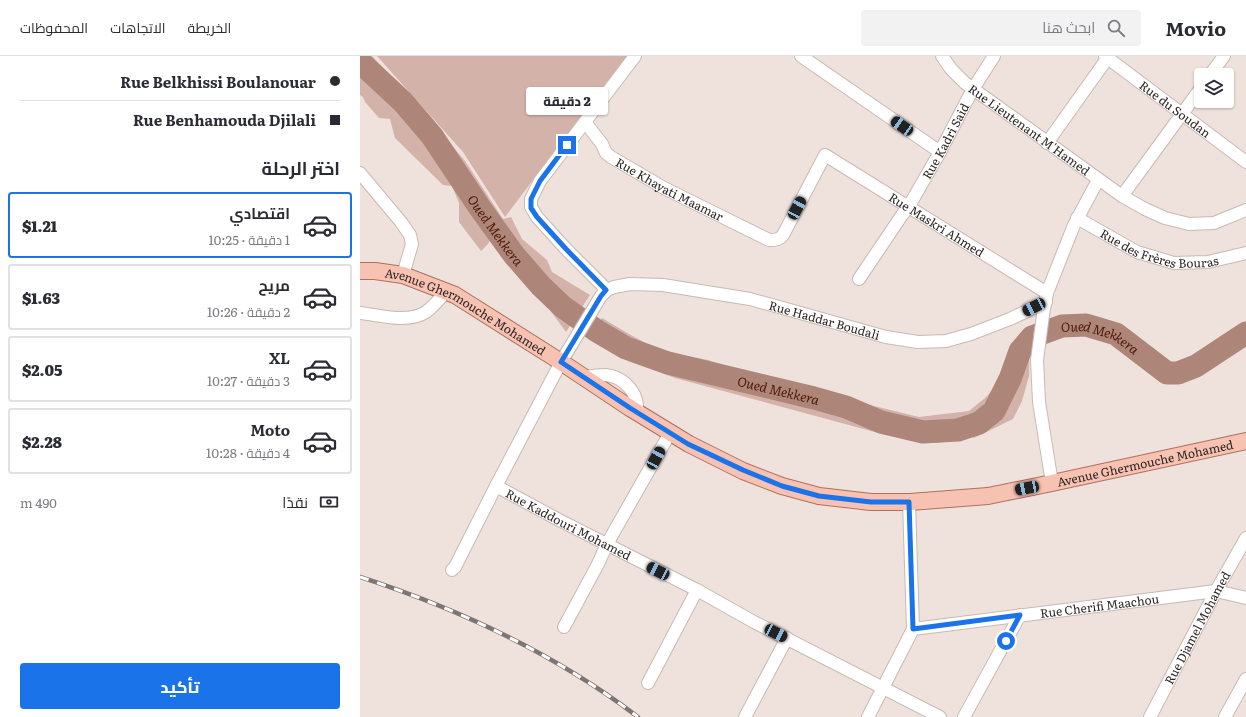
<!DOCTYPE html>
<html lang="ar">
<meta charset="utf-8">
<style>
:root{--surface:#fff;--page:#f2f2f3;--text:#2b2b33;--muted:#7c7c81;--line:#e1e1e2;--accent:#1a73e8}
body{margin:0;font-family:Literata,Cairo,serif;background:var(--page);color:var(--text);direction:rtl;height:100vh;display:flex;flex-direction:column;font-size:15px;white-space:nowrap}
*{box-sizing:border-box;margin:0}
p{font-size:13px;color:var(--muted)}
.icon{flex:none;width:22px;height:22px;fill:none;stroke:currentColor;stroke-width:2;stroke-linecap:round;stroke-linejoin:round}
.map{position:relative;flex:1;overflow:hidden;direction:ltr}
.drawer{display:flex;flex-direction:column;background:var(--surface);width:360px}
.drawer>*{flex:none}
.guide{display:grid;align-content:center;height:88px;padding:0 20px;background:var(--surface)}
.controls{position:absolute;left:834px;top:12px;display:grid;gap:8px}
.controls a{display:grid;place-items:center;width:40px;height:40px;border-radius:4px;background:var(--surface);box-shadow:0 1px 3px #0004;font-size:20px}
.end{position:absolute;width:18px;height:18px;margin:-9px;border:5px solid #1a73e8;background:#fff;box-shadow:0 0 0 2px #fff}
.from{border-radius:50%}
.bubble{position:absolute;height:28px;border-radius:4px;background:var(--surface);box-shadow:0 1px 3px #0004;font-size:13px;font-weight:800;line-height:28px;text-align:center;direction:rtl}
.car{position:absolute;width:12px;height:24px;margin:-12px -6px;border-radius:5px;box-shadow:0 0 3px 1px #0007;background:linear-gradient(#222 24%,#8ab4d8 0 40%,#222 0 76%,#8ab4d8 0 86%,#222 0)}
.guide b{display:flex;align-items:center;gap:14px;height:38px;font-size:15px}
.guide b+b{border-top:1px solid var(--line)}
.guide i{width:10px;height:10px;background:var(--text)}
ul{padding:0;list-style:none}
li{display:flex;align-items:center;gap:12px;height:66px;margin:0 8px 6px;padding:0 12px;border:2px solid var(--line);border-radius:4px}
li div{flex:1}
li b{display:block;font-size:15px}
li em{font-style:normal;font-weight:800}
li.active{border-color:var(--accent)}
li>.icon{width:36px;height:36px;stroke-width:1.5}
h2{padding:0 20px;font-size:18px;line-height:48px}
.pay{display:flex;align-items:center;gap:10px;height:44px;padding:0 20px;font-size:15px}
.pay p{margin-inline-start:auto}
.primary-button{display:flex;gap:8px;margin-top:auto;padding:8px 20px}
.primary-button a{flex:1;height:46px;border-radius:4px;background:var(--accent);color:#fff;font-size:16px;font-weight:800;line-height:46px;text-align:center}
header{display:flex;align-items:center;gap:24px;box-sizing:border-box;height:56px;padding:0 20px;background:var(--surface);border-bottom:1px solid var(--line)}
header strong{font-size:19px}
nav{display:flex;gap:22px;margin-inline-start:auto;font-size:14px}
.search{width:280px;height:36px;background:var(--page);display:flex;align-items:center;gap:10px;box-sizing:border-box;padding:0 14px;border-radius:4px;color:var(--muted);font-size:15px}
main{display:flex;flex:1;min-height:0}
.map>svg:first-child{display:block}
</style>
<header>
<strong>Movio</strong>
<div class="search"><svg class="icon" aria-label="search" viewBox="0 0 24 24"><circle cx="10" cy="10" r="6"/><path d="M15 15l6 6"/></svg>ابحث هنا</div>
<nav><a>الخريطة</a><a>الاتجاهات</a><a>المحفوظات</a></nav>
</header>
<main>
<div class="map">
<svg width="886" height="661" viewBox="0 0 886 661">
<rect width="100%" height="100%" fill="#efe1dc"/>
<g fill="#d3b3a9" fill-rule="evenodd">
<polygon points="0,0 12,0 61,52 105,105 143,163 151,161 162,183 187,204 192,216 230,239 206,276 170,227 164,223 150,200 133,179 128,188 121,195 99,166 99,147 92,130 83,129 35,82 30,63 19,62 5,46 3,41 0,39"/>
<polygon points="17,0 267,0 145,161 103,96"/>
<path d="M242,262l27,16 26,14 22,6 31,6 40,15 171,42 50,-6 16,-13 12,-13 33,-52 -1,43 -7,25 -9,18 -39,19 -8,-7 -1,8 -29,4 -19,-1 -35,-8 -207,-56 -47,-17 -37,-22 4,-5 8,5 -7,-13zM254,282l17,9 4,9 11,-4 27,15 23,8h29l30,13 34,9 30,-1 23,6 15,14h25l8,13 18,-7 13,7 -13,3h-17l-10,-10 -25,-2 -17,-16 -30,-4 -23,1 -57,-21 -29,-3 -46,-14 -9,-8 -9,4 -9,-7 -21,-11z"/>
</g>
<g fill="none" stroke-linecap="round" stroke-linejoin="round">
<path stroke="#ad8579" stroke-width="23" id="s1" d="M0,6l43,40 29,34 48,72 34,47 27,31 22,21 34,24 29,17 42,15 146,35 32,9 35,15 42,10 35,-2 21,-7 15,-12 16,-32 10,-28 12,-14 30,-11 24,-1 30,9 51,39h11l18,-7 50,-33"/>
<g stroke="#c7bab5" stroke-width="14">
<g id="minor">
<polyline points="441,0 580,96"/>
<path id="s2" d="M582,0l9,13 14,14 157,113 23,13 20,9 24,6 25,-1 32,-13"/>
<path id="s3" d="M745,0l141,106"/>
<polyline points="850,19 864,0"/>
<path id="s4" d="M225,66l17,22 4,9 5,4 53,31 105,52c6,0 10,0 14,-5l42,-80 222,138"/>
<polyline points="687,87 749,0"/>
<polyline points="0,117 41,166 50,179 52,188 43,219"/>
<polyline points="762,140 841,32"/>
<path id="s5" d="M717,162l60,34 37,11 34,-1 38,-9"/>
<path id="s6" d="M499,223l43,-64 7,-9 31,-54 33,-63 21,-33"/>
<polyline points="247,234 206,193 177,161 171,151 171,143 180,125 275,0"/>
<path d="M0,257c20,2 47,11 66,-1 7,-5 14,-14 20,-20"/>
<path d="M224,321c7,-1 15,-2 22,-2 14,1 27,13 30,25 1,4 1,9 2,13"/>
<polyline points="692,427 679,346 677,304 683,259 687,237 714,169 738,124"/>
<path id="s7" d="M136,430l63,34 138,70 57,32 186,95"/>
<path id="s8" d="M92,514l3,-3 41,-81 65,-124 40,-66 6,-6 7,-3 16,-3 33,1 87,14 136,38 32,5 28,-1 25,-7 39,-15 36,-17"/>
<polyline points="204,571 238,508 247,488 310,377"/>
<path id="s9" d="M553,573l303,-38 30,7"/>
<polyline points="288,627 337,534"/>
<polyline points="385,661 427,582"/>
<polyline points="508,661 553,573 549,446"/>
<polyline points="604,661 660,559"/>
<path id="s10" d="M790,661l66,-126 30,-53"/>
<polyline points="865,661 886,623"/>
</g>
</g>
<g stroke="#ad715e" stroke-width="18">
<g id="major">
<path id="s11" d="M0,215h15l28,4 52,20 106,67 69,46 59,36 54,27 39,15 37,10 52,6h39l78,-6 64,-13 194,-42"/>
</g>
</g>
<use href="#minor" stroke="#fff" stroke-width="12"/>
<use href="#major" stroke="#f8c2b2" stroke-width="16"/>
<g stroke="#7f7673" stroke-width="4.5">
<path id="rail" d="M0,521c99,32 195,77 278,140"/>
</g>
<use href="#rail" stroke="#fff" stroke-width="3" stroke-dasharray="9" stroke-linecap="butt"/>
</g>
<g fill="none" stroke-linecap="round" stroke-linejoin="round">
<polyline stroke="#1a73e8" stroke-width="5" points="207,89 180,125 171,143 171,152 177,161 206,193 246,234 241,240 201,306 270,352 328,388 383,414 422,430 459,440 511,446 549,446 553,573 660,559 646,585"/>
</g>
<g text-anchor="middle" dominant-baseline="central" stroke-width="3" stroke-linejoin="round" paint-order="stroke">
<g font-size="12" fill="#2a2523" stroke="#fff">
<text stroke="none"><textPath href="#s3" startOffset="88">Rue du Soudan</textPath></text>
<text stroke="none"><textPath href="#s2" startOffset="115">Rue Lieutenant M'Hamed</textPath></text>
<text stroke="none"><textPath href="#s6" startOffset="163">Rue Kadri Said</textPath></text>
<text stroke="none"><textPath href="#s4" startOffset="111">Rue Khayati Maamar</textPath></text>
<text stroke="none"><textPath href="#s4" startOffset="460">Rue Maskri Ahmed</textPath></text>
<text stroke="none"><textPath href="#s5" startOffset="90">Rue des Frères Bouras</textPath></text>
<text stroke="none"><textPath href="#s11" startOffset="115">Avenue Ghermouche Mohamed</textPath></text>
<text stroke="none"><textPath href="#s8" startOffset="543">Rue Haddar Boudali</textPath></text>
<text stroke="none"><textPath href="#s11" startOffset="847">Avenue Ghermouche Mohamed</textPath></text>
<text stroke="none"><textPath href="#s7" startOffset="82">Rue Kaddouri Mohamed</textPath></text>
<text stroke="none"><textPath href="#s9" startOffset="188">Rue Cherifi Maachou</textPath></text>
<text stroke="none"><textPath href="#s10" startOffset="101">Rue Djamel Mohamed</textPath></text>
</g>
<g font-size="13" font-style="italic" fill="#4d1a09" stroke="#fff">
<text stroke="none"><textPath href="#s1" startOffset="217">Oued Mekkera</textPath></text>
<text stroke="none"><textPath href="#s1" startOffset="937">Oued Mekkera</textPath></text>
<text stroke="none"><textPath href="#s1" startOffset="553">Oued Mekkera</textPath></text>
</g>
</g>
</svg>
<div class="controls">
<a><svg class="icon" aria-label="layers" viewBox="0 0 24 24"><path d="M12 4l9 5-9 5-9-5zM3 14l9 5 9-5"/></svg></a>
</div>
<i class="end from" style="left:646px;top:585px"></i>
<i class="end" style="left:207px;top:89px"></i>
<div class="bubble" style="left:166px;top:31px;width:82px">2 دقيقة</div>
<i class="car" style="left:542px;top:70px;rotate:304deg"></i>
<i class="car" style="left:437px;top:152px;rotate:28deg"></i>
<i class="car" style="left:674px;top:251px;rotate:244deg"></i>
<i class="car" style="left:296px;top:402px;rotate:29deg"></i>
<i class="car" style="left:667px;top:432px;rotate:259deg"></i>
<i class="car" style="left:298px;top:515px;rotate:297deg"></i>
<i class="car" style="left:416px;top:577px;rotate:117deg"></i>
</div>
<section class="drawer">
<div class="guide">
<b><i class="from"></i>Rue Belkhissi Boulanouar</b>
<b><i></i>Rue Benhamouda Djilali</b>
</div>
<h2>اختر الرحلة</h2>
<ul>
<li class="active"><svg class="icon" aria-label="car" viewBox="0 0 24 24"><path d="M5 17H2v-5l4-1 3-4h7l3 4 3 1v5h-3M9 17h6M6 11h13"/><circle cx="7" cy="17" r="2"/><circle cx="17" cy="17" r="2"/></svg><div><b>اقتصادي</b><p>1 دقيقة · 10:25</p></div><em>$1.21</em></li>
<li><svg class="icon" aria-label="car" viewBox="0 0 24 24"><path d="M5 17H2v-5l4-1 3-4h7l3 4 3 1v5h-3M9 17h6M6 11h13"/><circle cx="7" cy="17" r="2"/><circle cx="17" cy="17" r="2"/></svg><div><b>مريح</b><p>2 دقيقة · 10:26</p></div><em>$1.63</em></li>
<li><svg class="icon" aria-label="car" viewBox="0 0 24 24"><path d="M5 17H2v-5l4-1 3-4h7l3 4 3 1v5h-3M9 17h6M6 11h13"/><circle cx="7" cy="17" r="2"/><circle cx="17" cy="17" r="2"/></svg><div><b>XL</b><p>3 دقيقة · 10:27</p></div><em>$2.05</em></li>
<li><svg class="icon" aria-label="car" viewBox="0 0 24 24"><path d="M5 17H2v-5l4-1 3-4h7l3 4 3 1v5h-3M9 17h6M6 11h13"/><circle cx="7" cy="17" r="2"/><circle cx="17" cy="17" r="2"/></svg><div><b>Moto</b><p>4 دقيقة · 10:28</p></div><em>$2.28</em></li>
</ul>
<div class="pay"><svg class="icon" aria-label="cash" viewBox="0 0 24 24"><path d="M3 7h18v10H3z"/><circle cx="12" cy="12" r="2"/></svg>نقدًا<p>490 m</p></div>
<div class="primary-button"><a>تأكيد</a></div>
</section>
</main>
